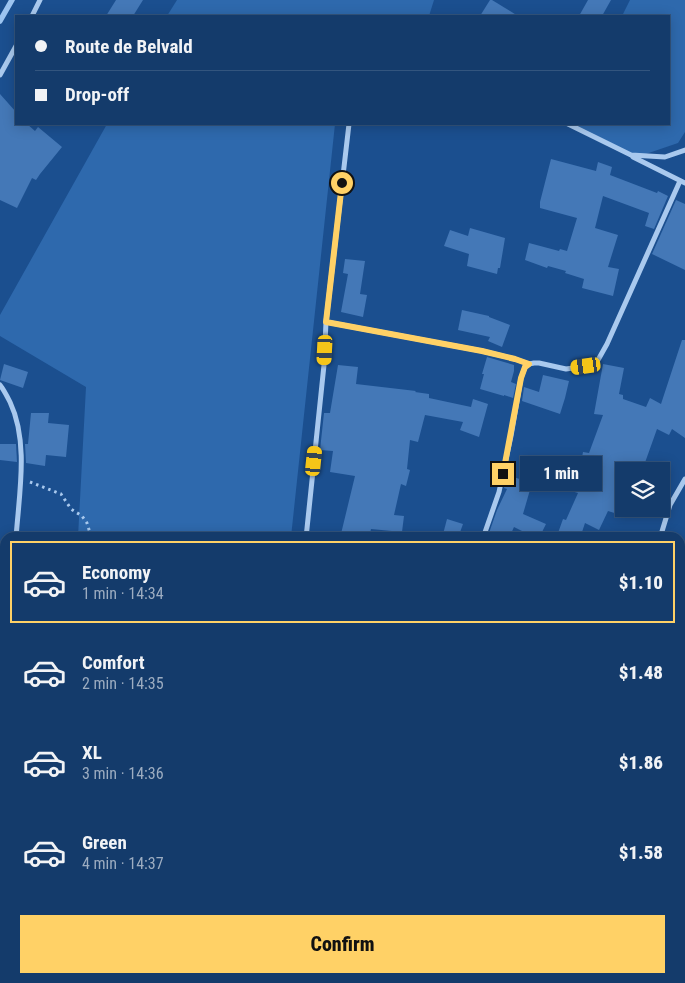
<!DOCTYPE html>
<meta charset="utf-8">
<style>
:root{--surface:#143b6b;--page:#1d4271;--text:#f1f3f6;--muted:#9dadc1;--line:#33557e;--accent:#ffd166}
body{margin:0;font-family:"Roboto Condensed",sans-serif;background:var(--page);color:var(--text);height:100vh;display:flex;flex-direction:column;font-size:19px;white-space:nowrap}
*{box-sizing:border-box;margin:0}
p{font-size:16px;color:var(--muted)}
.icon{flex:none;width:28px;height:28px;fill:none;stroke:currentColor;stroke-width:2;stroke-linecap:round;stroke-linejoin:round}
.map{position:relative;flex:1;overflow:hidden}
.sheet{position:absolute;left:0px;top:532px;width:685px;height:451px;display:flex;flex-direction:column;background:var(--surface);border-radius:15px 15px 0 0;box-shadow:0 2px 12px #0003,0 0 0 1px var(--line)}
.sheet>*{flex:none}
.hud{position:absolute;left:15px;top:15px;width:655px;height:110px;border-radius:0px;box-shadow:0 2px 12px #0003,0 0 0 1px var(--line);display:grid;align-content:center;height:110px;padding:0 20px;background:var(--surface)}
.tools{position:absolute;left:615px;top:462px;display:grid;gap:10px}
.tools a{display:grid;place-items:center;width:55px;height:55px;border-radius:0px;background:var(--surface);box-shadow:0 2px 12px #0003,0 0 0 1px var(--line);font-size:25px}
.end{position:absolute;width:22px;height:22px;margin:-11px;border:6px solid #ffd166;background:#111;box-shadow:0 0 0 2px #111}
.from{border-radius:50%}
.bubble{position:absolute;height:35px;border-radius:0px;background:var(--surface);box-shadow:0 2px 12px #0003,0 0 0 1px var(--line);font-size:16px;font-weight:800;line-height:35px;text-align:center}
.car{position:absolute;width:15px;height:30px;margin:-15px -8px;border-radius:6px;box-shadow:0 0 4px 1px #0007;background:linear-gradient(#f5c518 24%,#345 0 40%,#f5c518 0 76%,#345 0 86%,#f5c518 0)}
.hud b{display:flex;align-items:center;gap:18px;height:48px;font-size:19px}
.hud b+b{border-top:1px solid var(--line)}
.hud i{width:12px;height:12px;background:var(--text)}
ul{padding:9px 0 0;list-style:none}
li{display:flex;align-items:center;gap:15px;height:82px;margin:0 10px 8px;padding:0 10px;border:2px solid transparent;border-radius:0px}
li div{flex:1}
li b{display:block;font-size:19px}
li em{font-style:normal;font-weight:800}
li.selected{border-color:var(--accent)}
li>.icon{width:45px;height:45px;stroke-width:1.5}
.cta{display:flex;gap:10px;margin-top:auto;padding:10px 20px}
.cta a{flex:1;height:58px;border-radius:0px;background:var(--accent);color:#111;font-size:20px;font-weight:800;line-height:58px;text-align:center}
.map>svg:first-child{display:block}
</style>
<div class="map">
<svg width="685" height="983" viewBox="0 0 685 983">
<rect width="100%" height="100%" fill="#1b4f8f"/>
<g fill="#2e69ad">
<polygon points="177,0 434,0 429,16 167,16"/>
<polygon points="630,0 685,0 685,132 678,143 634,158 573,124 669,124 669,16 622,16"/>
<polygon points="107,124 335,124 291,537 78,537 86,387 0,336 0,315"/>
</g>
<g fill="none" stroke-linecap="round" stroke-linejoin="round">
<polyline stroke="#9cc4f0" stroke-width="5.5" points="0,21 12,0"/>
</g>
<g fill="#4478b7">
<polygon points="116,0 143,0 133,16 106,16"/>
<polygon points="490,0 492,0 518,16 480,16"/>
<polygon points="588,0 611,0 602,16 579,16"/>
<polygon points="0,94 16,112 16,124 27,124 35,131 38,127 62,147 40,174 36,180 32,178 17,208 0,200"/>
<polygon points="551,159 596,171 598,162 612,167 610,175 657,193 658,191 668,196 654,229 645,226 649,213 603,196 595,228 618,235 608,267 619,269 613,296 582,288 584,279 565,273 566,271 548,266 547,268 525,260 529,243 559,251 560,249 567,251 577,218 540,208 540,202"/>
<polygon points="676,200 685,204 685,270 652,254"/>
<polygon points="470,228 505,238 500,268 498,268 497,274 467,266 469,254 444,246 450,230 468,236"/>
<polygon points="345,259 365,261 360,294 367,295 363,317 341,312 348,274 343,273"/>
<polygon points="462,310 489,316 489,317 510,325 502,347 488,341 490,337 458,330"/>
<polygon points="682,340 685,340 685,438 672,429 669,435 657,429 642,471 624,471 624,516 608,511 599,530 585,523 580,538 569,538 558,533 563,519 566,520 578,493 558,487 568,459 581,463 583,452 589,453 603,415 594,414 603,364 624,368 619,394 623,395 623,399 646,407 650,398 661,404"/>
<polygon points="487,357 514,365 514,371 511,382 516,384 513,398 504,395 504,396 480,389 484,374 482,374"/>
<polygon points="4,364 28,372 23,388 0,380"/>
<polygon points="338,365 358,367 356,384 416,391 415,392 429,394 429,398 471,407 473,399 488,404 479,437 460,430 463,422 425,415 418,442 410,440 407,469 410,470 406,486 401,484 394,515 404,516 402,532 371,529 369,538 340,538 355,476 330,472 333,451 320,450 324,413 330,413"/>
<polygon points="543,375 569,381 565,398 560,414 522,401 524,387 539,392"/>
<polygon points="31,413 49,413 48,423 69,425 66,457 46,455 45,466 26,463 25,444 28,444"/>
<polygon points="0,444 16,444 17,462 0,460"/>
<polygon points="507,475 532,483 523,514 546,524 539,538 536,538 514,527 509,538 501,538 489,533 497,510 507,489 504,488"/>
<polygon points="447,519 463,524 458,538 442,538"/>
</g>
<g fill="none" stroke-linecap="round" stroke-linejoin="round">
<g stroke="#a9c9ee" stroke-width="3" stroke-dasharray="2.5 4" stroke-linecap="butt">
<polyline points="30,482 61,494 71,509 82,516 87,523 90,533 99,538"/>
<polyline points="680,663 685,658"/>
<polyline points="159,979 161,983"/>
</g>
<g stroke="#a9c9ee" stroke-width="5">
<polyline points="32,16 40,0"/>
<polyline points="0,75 16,46"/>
<polyline points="568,124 631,155 665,157 685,150"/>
<polyline points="633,157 685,183"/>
<polyline points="326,322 482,351 515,359 529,364"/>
<path d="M0,385c4,5 7,11 10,17 19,40 9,92 6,136"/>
<polyline points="306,538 324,365 326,322 349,124"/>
<polyline points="483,538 499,492 511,436 521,378 525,367 529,364 534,363 539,363 566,369 587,366 598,360 607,344 680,181"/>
<polyline points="660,538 670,505 685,479"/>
<polyline points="0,734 5,672"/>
<polyline points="256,983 256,979"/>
</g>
</g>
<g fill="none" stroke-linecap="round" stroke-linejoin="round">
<polyline stroke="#ffd166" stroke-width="6" points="342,183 326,322 482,351 515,359 529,364 525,367 521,378 503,474"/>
</g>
</svg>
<div class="tools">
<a><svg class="icon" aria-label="layers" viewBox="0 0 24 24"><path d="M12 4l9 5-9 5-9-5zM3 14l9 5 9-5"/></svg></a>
</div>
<i class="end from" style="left:342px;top:183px"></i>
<i class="end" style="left:503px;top:474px"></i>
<div class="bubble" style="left:520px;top:456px;width:82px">1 min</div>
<i class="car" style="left:325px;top:350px;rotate:183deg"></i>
<i class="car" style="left:586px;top:366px;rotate:262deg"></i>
<i class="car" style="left:314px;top:461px;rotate:6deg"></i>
<div class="hud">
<b><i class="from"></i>Route de Belvald</b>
<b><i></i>Drop-off</b>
</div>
<section class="sheet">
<ul>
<li class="selected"><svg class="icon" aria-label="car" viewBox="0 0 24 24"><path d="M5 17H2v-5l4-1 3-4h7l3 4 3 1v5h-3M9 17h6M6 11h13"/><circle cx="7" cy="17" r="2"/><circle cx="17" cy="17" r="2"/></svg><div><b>Economy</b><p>1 min · 14:34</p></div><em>$1.10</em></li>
<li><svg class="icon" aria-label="car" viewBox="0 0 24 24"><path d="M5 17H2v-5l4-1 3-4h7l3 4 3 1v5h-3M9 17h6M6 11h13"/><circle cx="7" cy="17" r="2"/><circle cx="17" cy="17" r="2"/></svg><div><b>Comfort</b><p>2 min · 14:35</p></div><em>$1.48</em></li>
<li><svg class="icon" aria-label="car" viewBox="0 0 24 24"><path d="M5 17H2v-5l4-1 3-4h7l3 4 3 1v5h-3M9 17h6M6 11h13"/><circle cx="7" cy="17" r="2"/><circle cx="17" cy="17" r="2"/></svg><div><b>XL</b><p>3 min · 14:36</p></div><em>$1.86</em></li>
<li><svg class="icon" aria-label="car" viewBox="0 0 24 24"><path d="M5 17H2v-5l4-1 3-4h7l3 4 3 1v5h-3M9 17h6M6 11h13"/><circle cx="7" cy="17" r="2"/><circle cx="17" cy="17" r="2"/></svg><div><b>Green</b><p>4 min · 14:37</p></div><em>$1.58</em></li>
</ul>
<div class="cta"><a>Confirm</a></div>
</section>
</div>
